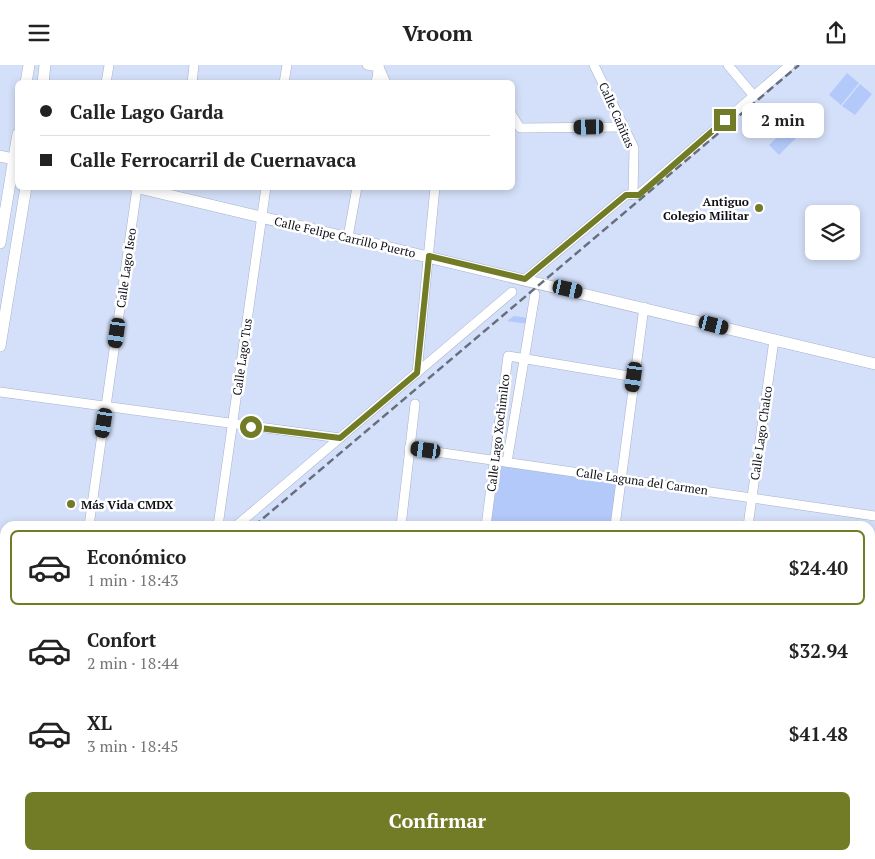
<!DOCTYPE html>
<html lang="es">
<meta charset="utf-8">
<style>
:root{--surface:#fff;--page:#f6f6f6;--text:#222;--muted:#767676;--line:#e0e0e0;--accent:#727c27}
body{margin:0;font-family:"PT Serif",serif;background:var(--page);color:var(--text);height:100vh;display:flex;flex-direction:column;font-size:19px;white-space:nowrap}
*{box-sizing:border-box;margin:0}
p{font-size:16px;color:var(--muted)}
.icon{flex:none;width:28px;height:28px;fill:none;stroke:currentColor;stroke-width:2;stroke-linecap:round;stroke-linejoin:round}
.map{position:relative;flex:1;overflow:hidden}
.side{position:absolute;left:0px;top:456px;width:875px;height:339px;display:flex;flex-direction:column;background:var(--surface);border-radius:15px 15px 0 0;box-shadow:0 2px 8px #0003}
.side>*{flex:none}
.hud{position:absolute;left:15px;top:15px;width:500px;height:110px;border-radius:8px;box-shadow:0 2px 8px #0003;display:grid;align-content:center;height:110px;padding:0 25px;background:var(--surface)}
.fabs{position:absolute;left:805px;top:140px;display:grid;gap:10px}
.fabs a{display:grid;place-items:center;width:55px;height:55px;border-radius:8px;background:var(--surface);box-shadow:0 2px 8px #0003;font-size:25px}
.end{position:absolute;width:22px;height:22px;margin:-11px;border:6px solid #727c27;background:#fff;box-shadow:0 0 0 2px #fff}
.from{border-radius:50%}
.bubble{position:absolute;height:35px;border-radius:8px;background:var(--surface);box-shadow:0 2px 8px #0003;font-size:16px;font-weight:700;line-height:35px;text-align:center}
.car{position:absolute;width:15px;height:30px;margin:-15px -8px;border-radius:6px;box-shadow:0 0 4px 1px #0007;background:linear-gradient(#222 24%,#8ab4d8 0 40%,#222 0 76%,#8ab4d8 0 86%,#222 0)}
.hud b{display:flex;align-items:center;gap:18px;height:48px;font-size:19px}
.hud b+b{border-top:1px solid var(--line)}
.hud i{width:12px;height:12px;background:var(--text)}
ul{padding:9px 0 0;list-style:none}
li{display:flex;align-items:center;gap:15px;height:75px;margin:0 10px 8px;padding:0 15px;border:2px solid transparent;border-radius:8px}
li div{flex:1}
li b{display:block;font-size:19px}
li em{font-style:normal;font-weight:700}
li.on{border-color:var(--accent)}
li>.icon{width:45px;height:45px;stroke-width:1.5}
.cta{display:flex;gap:10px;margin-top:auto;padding:10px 25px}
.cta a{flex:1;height:58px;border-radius:8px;background:var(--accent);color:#fff;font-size:20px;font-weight:700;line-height:58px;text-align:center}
header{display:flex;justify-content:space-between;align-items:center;height:65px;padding:0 25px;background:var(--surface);font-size:22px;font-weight:700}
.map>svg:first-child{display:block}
</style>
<header><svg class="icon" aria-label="menu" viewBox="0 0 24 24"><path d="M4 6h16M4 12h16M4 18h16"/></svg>Vroom<svg class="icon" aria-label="share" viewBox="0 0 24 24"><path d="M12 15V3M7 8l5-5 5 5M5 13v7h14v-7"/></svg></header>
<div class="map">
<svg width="875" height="794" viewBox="0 0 875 794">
<rect width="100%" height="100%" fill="#d4e0f9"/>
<g fill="#b3c9f9">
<polygon points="847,8 859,18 841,40 829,30"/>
<polygon points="860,19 872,29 855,50 842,41"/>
<polygon points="811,39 821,49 801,68 791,58"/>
<polygon points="789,61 798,71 779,90 769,80"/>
<polygon points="514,251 529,253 528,259 507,256"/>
<polygon points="499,400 617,416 610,461 490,461"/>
</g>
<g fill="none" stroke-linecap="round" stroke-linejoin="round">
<g stroke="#a6b1c9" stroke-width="10">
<g id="street">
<polyline points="367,0 379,2"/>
<polyline points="594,0 634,83 633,130"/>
<polyline points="728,0 754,31"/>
<polyline points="379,2 386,18"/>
<polyline points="106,18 109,0"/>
<polyline points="192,18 194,0"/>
<polyline points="284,18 287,0"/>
<polyline points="376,18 379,0"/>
<polyline points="512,50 520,63 624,62"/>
<polyline points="348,172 357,122"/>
<polyline points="525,214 626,130 639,129 790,0"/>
<polyline points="417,308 435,122"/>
<polyline points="0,327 340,373"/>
<polyline points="409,383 875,451"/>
<polyline points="507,397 535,229"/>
<polyline points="89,461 137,123"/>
<polyline points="218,461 266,122"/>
<polyline points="236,461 512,227"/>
<polyline points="401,461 415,339"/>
<polyline points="486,461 508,291 635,312"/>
<polyline points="615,461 644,242"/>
<polyline points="748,461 774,275"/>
<polyline points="870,508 875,473"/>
<polyline points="0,570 5,570"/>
<polyline points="870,694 875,695"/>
<polyline points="48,794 49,790"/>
<polyline points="174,794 175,790"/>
<polyline points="367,794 367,790"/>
<polyline points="437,794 438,790"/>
<polyline points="568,794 568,790"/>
<polyline points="699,794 700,790"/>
<polyline points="829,794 829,790"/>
</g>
</g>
<g stroke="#a6b1c9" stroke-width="12">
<g id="secondary">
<polyline points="26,18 29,0"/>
<polyline points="43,18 45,0"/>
<polyline points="0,91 18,95"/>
<polyline points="135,122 875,299"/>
<polyline points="0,178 18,69"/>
<polyline points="0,281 26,122"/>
<polyline points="0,484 5,491"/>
<polyline points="0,528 5,534"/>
<polyline points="202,790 206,794"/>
<polyline points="242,790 245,794"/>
</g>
</g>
<use href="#street" stroke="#fff" stroke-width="9"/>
<use href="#secondary" stroke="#fff" stroke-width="11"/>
<g stroke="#676f7f" stroke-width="2.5" stroke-dasharray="8 4" stroke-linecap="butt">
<polyline points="254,461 799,0"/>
<polyline points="0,677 5,673"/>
</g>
</g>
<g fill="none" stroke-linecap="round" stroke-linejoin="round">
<polyline stroke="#727c27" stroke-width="6" points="251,362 340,373 417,308 429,191 525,214 626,130 639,130 725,55"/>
</g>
<g fill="#727c27" stroke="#fff" stroke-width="2">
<circle cx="759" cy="143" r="5"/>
<circle cx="71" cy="439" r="5"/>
</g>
<g text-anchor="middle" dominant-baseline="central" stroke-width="5" stroke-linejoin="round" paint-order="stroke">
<g font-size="12" fill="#0d1019" stroke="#fff">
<text transform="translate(617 50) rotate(66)">Calle Cañitas</text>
<text transform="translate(345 172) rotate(13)">Calle Felipe Carrillo Puerto</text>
<text transform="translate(126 203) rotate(-82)">Calle Lago Iseo</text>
<text transform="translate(242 292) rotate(-82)">Calle Lago Tus</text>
<text transform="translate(498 368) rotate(-83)">Calle Lago Xochimilco</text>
<text transform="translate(761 368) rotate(-82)">Calle Lago Chalco</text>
<text transform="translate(642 416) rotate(8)">Calle Laguna del Carmen</text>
</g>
<g font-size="12" font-weight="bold" fill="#0d1019" stroke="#fff" text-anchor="end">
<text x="749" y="136">Antiguo<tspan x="749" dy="14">Colegio Militar</tspan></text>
<text x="81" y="439" text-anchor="start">Más Vida CMDX</text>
</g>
</g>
</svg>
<div class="fabs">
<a><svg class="icon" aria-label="layers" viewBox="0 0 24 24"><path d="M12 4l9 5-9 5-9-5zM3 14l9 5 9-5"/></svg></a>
</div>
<i class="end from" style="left:251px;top:362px"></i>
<i class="end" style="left:725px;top:55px"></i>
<div class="bubble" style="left:742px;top:38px;width:82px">2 min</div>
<i class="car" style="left:589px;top:62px;rotate:269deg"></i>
<i class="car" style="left:568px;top:224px;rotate:103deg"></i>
<i class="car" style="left:714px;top:260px;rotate:104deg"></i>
<i class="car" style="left:117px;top:268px;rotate:188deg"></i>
<i class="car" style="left:634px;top:312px;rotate:188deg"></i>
<i class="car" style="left:104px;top:358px;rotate:189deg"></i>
<i class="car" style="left:426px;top:385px;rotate:278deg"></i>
<div class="hud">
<b><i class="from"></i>Calle Lago Garda</b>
<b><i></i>Calle Ferrocarril de Cuernavaca</b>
</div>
<section class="side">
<ul>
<li class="on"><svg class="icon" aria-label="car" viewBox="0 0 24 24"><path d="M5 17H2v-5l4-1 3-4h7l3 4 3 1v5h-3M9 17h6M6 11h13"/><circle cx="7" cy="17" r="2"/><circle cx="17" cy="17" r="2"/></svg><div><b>Económico</b><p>1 min · 18:43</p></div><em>$24.40</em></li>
<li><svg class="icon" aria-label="car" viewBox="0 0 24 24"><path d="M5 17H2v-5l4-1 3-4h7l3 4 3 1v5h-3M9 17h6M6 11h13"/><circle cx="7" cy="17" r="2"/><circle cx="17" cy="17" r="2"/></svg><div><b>Confort</b><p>2 min · 18:44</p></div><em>$32.94</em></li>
<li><svg class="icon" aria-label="car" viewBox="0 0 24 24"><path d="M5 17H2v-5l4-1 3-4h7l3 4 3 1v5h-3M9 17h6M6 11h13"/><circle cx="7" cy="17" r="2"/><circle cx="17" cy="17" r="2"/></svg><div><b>XL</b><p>3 min · 18:45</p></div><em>$41.48</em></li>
</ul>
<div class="cta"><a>Confirmar</a></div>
</section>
</div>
